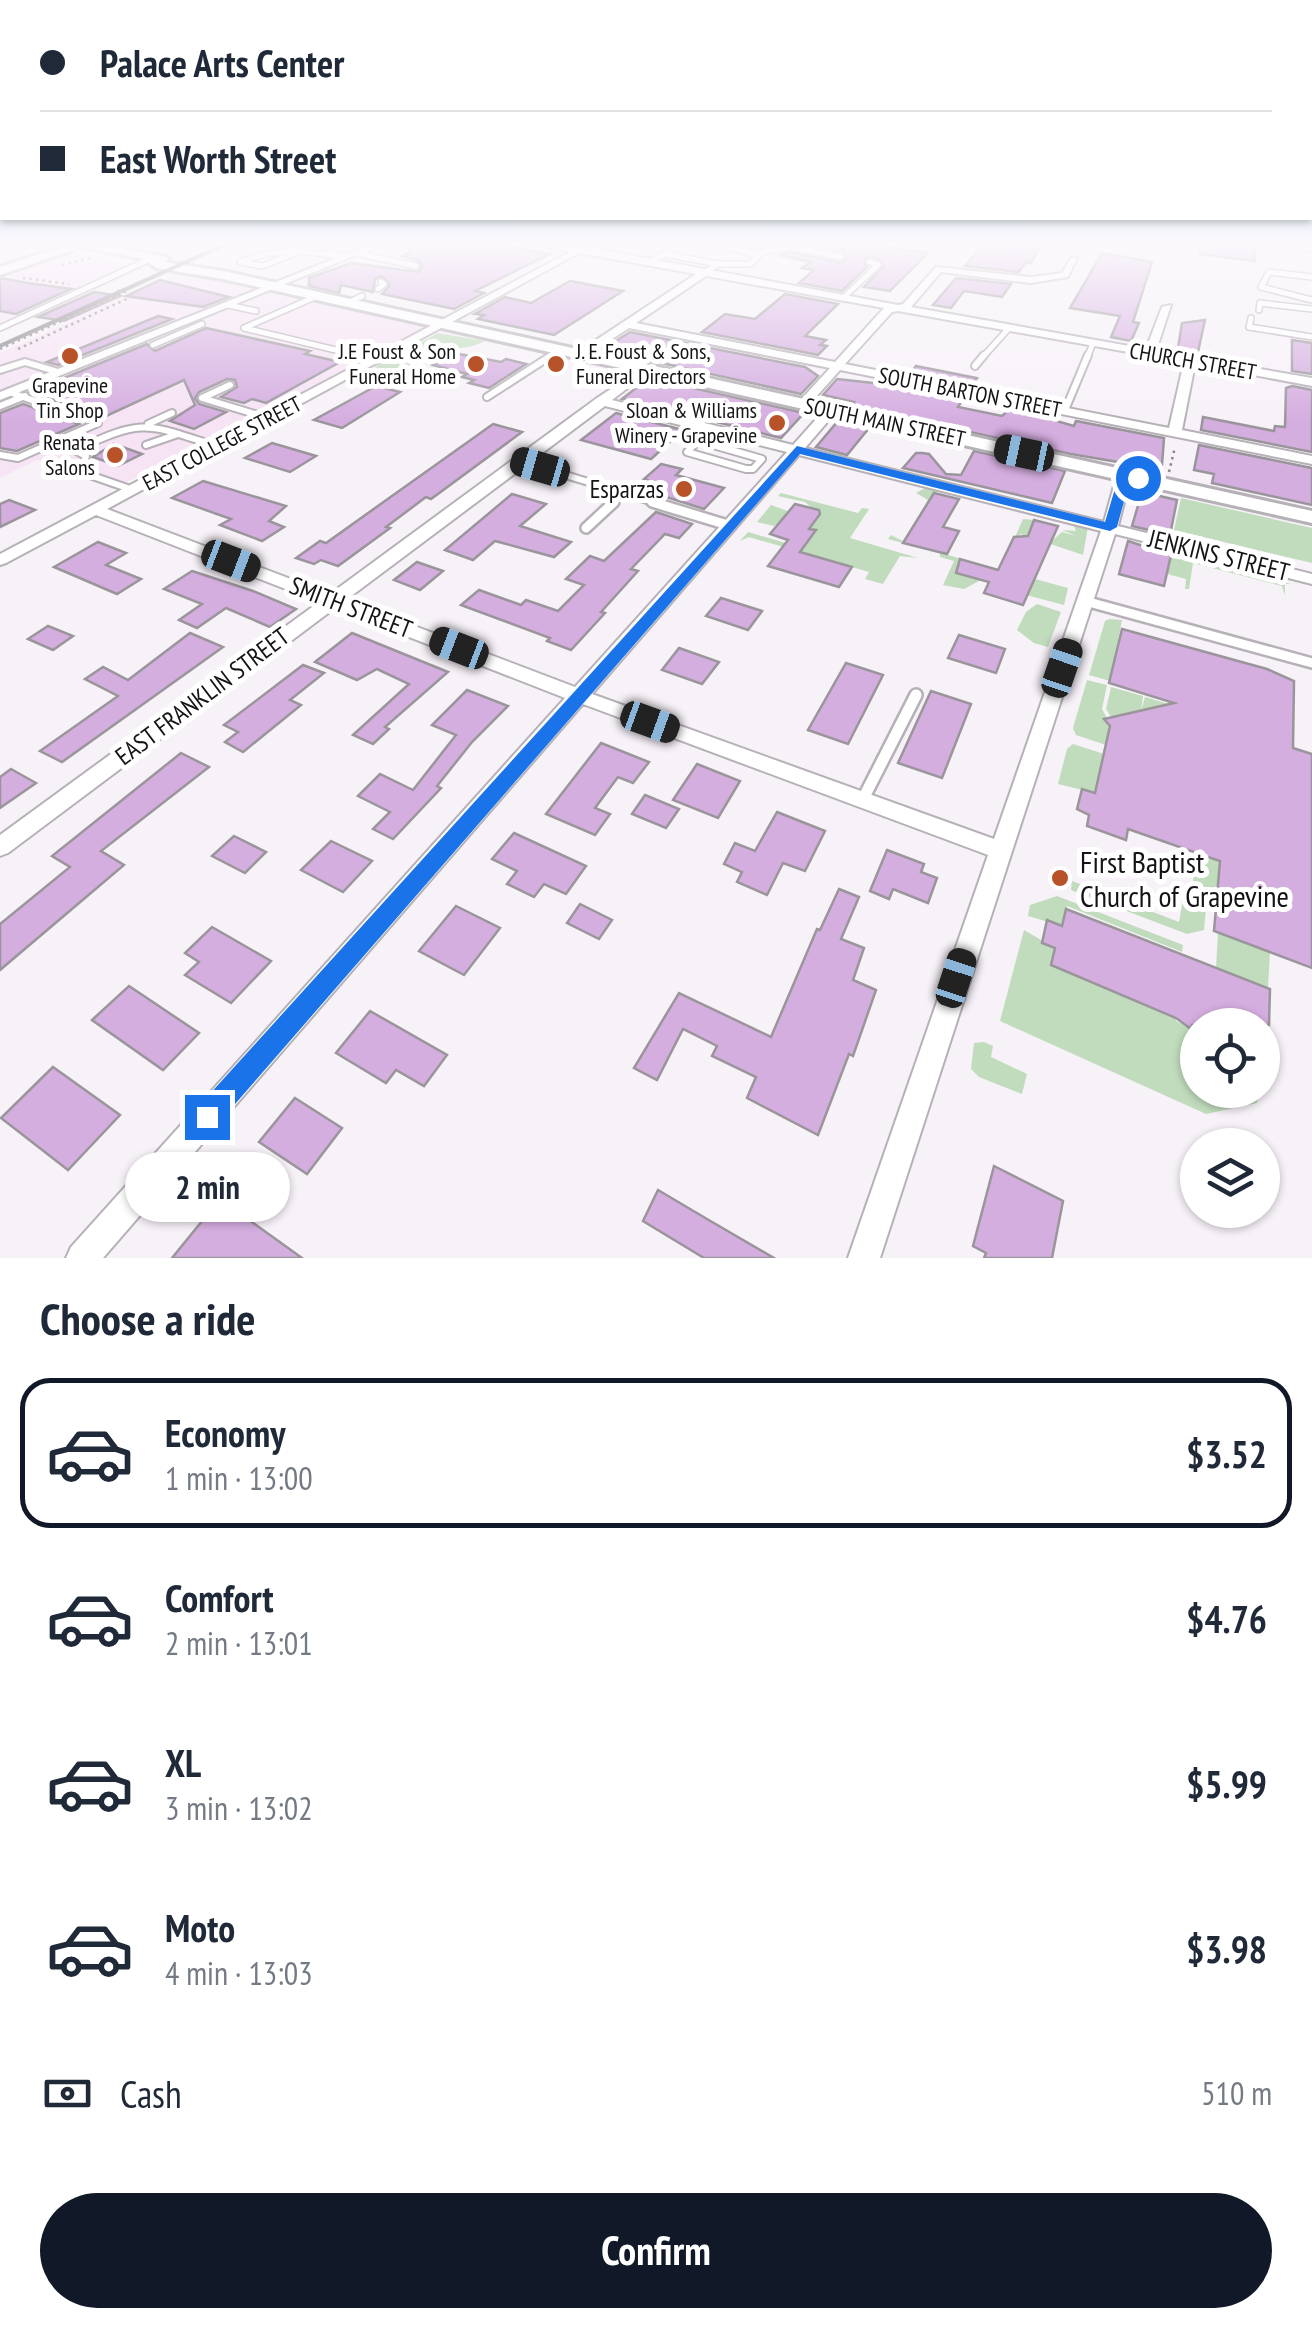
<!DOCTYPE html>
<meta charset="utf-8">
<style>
:root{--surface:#fff;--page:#f2f2f3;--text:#1f2937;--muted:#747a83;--line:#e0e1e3;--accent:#111827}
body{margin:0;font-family:"PT Sans Narrow",sans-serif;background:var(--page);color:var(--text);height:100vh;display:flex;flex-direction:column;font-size:38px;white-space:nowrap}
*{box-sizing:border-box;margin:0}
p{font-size:32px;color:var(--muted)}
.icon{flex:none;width:55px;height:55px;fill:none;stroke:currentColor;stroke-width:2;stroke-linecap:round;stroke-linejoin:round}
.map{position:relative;height:1258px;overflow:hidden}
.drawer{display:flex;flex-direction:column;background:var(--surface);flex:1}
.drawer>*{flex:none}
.banner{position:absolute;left:0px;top:0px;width:1312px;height:220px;box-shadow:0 2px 8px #0004;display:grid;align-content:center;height:220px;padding:0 40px;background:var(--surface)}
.buttons{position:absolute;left:1180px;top:1008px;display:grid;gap:20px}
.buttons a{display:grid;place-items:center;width:100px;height:100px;border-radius:50%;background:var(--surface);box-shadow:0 2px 8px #0004;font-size:50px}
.end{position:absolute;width:45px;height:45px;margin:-22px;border:12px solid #1a73e8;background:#fff;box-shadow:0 0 0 5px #fff}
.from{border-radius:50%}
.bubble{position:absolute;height:70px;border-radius:35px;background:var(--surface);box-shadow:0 2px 8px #0004;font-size:32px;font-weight:800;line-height:70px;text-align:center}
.car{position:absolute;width:30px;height:60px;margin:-30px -15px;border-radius:12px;box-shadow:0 0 8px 2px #0007;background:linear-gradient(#222 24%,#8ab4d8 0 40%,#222 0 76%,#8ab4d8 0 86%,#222 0)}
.banner b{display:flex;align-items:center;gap:35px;height:95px;font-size:38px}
.banner b+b{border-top:2px solid var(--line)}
.banner i{width:25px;height:25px;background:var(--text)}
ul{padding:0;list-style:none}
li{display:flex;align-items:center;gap:30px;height:150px;margin:0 20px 15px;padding:0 20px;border:5px solid transparent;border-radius:30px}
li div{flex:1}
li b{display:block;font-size:38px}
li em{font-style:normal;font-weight:800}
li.selected{border-color:var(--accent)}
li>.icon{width:90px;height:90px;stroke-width:1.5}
h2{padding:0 40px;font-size:45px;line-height:120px}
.pay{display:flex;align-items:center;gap:25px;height:110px;padding:0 40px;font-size:38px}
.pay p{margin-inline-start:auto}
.cta{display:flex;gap:20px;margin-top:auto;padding:20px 40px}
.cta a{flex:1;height:115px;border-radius:60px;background:var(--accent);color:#fff;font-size:40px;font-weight:800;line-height:115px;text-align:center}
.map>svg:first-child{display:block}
</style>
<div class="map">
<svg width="1312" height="1258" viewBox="0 0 1312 1258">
<rect width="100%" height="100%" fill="#f7f2f8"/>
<g fill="#f6e3f4">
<polygon points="71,253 148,267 0,332 0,277"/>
<polygon points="179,272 430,327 115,488 37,460 0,478 0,353"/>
</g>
<g fill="#c1dcbd">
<path d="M438,333l47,8c-28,16 -64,-3 -82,21l26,8 -10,8 -45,-11z"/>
<polygon points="927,487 938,490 904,543 1068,588 1064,605 1026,595 1032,580 963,560 956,573 981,580 964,589 943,585 954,561 940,557 940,553 888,539 891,535 903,541 928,500 916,493"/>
<polygon points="781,493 858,513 862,508 869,509 850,538 918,558 900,556 883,584 865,579 869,572 749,537 740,541 748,532 786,543 811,537 815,530 781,521 774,526 757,522 771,505 815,521 820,515 805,502 778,496"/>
<polygon points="1181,498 1312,528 1312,563 1174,530"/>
<polygon points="1023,519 1034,520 1048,538 1053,540 1062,532 1076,536 1062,530 1076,531 1073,523 1088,527 1083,555 1021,534 1015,537"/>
<polygon points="1171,555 1291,584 1285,584 1285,595 1282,586 1193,563 1189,589 1185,589 1186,579 1167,574"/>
<polygon points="1037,604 1061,612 1048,647 1034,643 1017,630 1026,612"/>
<polygon points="1109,619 1122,620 1110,681 1089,675 1105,621"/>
<polygon points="1087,680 1107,685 1102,709 1112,727 1106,745 1076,735 1073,728"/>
<polygon points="1111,687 1143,696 1141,711 1145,697 1224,720 1142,720 1135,712 1111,717 1106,709"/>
<polygon points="1073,744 1104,754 1095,793 1058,784 1067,749"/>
<polygon points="1196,853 1220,861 1216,899 1192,890"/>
<polygon points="1072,881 1179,922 1183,900 1206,908 1204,930 1187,934 1071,890"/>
<polygon points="1057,896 1183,945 1182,952 1067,906 1062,926 1028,916 1030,905"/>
<polygon points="1024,930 1055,948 1052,965 1176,1018 1176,1021 1197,1031 1198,1090 1259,1090 1257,1103 1206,1114 1000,1021"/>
<polygon points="1218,932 1270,952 1268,988 1216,968"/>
<polygon points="984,1042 993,1046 991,1057 1027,1074 1022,1094 979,1077 971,1069 974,1043"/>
</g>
<g fill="#d5aee0" stroke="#9a959b" stroke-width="2.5">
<polygon points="410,244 497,244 550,254 475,291 484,293 454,309 382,294 390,285 382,276 375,279 373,292 341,285 339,293 309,286 309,278 351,263 419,272 422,266 419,261 402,256 409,253"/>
<polygon points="807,244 870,244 928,253 890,291 864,287 884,266 881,260 868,256 864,261 867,267 842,291 799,283 814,270 802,268 811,262 779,255 791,252 841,263 847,259 843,251"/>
<polygon points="984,244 1041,244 1031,263 1026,262 1019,272 965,266"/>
<polygon points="1200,244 1254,245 1255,261 1199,254"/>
<polygon points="1102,253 1152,262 1133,322 1139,323 1131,341 1111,337 1120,316 1070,308"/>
<polygon points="0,278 28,283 71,289 16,314 0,311"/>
<polygon points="956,278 1011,284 1002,297 964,291 951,308 933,305"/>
<polygon points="160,280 229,297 203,307 126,296"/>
<polygon points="570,281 623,291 554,335 478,319 484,315 475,314 505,297 531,303"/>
<polygon points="94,292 120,296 64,321 38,317"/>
<polygon points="785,294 838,304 805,336 826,340 820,345 827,346 818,355 702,332 725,314 755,319"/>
<polygon points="158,316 172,319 58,365 47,362"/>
<polygon points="1205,320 1198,352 1178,348 1182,323"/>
<polygon points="206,328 310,351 305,354 340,362 266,403 252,399 244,403 221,397 237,387 235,380 227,379 199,392 195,398 199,404 226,412 194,429 170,421 195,405 184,380 102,418 30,392 147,344 155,351"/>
<polygon points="630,332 805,367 818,376 801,394 602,350"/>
<polygon points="1292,340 1312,343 1312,374 1292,371"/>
<polygon points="454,353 501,362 506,359 526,364 489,388 469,383 474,380 462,377 467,374 433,365"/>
<polygon points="916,366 977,378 972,385 911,373"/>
<polygon points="649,378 804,413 781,438 622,399"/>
<polygon points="837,379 901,386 964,398 958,407 1002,416 1011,408 1074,426 1076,421 1164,438 1162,465 1148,462 1147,467 1071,454 851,406 854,402 823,395"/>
<polygon points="376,386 400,392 342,428 314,420"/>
<polygon points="1292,386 1312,390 1312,452 1201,430 1203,417 1274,431 1275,426 1285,427 1286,388"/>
<polygon points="23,404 79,424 17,451 0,448 0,413"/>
<polygon points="616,413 683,430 651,459 581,440"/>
<polygon points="838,421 869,428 847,455 816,447"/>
<polygon points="493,424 522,432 431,499 426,497 386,527 390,528 338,566 321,560 314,564 296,558 320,541 326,543"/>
<polygon points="272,443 316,456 290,472 245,458"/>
<polygon points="114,444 142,454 118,466 93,457"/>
<polygon points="1199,445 1312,468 1312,505 1212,483 1214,474 1194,470"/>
<polygon points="974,451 1065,471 1052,503 903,468 916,453 922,453 929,454 946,474 961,475"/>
<polygon points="661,464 682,469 676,475 724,488 704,509 644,490 652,482 644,479"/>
<polygon points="203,481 286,506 269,521 284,527 262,541 220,525 231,519 172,498"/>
<polygon points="1142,492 1177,500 1170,535 1132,526"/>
<polygon points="934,493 959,499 943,527 959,531 947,554 903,543"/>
<polygon points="512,494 546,504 520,526 571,542 554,557 495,541 473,560 445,550"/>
<polygon points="9,500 35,510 0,527 0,504"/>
<polygon points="795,504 819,510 820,514 809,529 816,530 800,552 852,567 839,587 768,566 788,540 770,534"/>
<polygon points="656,512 692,524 679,538 665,534 631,569 638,571 601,612 605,613 571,650 547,641 550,638 461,605 479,590 521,605 526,600 558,611 584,585 566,579 590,556 604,561"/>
<polygon points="1034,520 1058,526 1023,605 984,593 989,582 956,573 960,559 998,570 1014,537 1028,536"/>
<polygon points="1128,541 1171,555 1164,586 1119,574"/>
<polygon points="98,542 126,553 106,565 141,579 117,594 54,567"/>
<polygon points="417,562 443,571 420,590 394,580"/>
<polygon points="192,571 253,591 296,609 270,627 226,608 197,628 179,620 202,604 164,589"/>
<polygon points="721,598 762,611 748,630 706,616"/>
<polygon points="48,626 73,636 53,650 28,639"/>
<polygon points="1122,629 1267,669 1294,681 1293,748 1312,754 1312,968 1214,931 1220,861 1128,829 1126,840 1087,826 1089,815 1077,809 1082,789 1095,793 1110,726 1104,719 1174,703 1109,683"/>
<polygon points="190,633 223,647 62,762 40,751 118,696 85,679 103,667 128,680"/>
<polygon points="352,633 448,672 385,727 389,729 373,744 353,735 409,684 377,669 357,680 315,662"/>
<polygon points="959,635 1005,649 996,673 948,658"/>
<polygon points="679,648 719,662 702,684 662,670"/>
<polygon points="846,663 883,675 848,744 808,730"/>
<polygon points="303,665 324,673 290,700 301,705 243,752 225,742 238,732 224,725"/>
<polygon points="467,690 508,706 472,742 437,786 441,788 393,839 373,829 390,812 358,796 380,774 413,790 456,735 432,725"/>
<polygon points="931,691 971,704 942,778 898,763"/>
<polygon points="601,743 649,762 633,783 618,777 595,808 610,814 595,835 546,814"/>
<polygon points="181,753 209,767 101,851 124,865 0,970 0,924 70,867 52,856"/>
<polygon points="697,764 740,781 718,818 673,800"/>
<polygon points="11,769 36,783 0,808 0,777"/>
<polygon points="645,795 679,809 666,828 632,814"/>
<polygon points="777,812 825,831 805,871 783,863 767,895 737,882 742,872 724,864 735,843 755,851"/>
<polygon points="514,833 586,866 566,894 544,884 534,897 507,884 517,871 492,859"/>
<polygon points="234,836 266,852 245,873 212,856"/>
<polygon points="331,841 372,861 343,892 301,870"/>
<polygon points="887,850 924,864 921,872 937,878 928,903 893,889 889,899 870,891"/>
<polygon points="839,889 859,897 841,939 864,948 853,980 876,990 853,1056 849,1054 818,1135 747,1098 756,1077 712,1056 717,1046 683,1029 657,1080 634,1068 679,993 771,1037 817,929 820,930"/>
<polygon points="580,904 612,920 599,939 567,923"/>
<polygon points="456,906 500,928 464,975 419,951"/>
<polygon points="1066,909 1270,989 1269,1025 1192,1025 1191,1029 1176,1018 1051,965 1055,948 1042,943 1047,920 1062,926"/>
<polygon points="212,927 271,961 231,1003 185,975 199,962 185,953"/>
<polygon points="129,986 199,1033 163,1070 92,1020"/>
<polygon points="370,1011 447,1055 424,1086 396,1070 386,1083 336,1053"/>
<polygon points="53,1067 120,1115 68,1170 1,1118"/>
<polygon points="295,1098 342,1128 307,1174 259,1142"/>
<polygon points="994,1166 1063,1201 1052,1258 984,1258 986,1253 973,1246"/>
<polygon points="658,1190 707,1219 774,1258 704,1258 643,1221"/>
<polygon points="220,1199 302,1258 172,1258"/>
</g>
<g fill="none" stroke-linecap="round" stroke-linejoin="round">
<g stroke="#b6b1b7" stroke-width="8">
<g id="lane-far3">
<polyline points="1289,244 1312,249"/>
<polyline points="795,248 841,257"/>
<polyline points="301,251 345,257"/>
<polygon points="301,251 262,266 240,262 268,253"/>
<polyline points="301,251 305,249"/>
<polyline points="330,253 343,247 341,244"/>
<polyline points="356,253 416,266"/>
<polyline points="758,253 788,247"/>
<polyline points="665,254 718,264"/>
<polyline points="648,263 682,244"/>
<polyline points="704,273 718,264 750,264 760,255 715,245"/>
<polyline points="1312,277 1269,272 1261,287 1312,300"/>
<polyline points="378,289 384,284 381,282"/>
<polyline points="317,296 244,328 369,358"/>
<polyline points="843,298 878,265 870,262"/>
<polyline points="348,303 362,296"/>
<polyline points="228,305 256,311"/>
<polyline points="1259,310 1260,303 1312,309"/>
<polyline points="1251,318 1249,327 1312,337"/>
<polyline points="0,328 150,259"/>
<polyline points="153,345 202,324"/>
<polyline points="548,358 560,350"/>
<polyline points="982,358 1009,328"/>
<polyline points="1087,358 1093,343"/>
</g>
</g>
<g stroke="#b6b1b7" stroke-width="10">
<g id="lane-far2">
<polyline points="358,355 377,360"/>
<polyline points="975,366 984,355"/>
<polyline points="0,370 25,362 58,372"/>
<polyline points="230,385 202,398 268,418"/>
<polyline points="487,397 552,355"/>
<polyline points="0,406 25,396"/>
<polyline points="1065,410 1088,355"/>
<polyline points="148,424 172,413"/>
<polyline points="699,441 762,459 753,469 746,469 687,452 711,428"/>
<polyline points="146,445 178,434"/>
<polyline points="0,455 18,458 98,423 9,392"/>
<polyline points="520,461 660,504"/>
<path d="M133,490l-52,-18 5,-16 -11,-6c70,-32 70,-27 141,-4"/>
<polyline points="611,504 623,493"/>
</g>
</g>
<g stroke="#b6b1b7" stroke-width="14">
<g id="lane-far1">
<polyline points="652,502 731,526"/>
<polyline points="586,528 614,502"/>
<polyline points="1085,601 1312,663"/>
</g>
</g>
<g stroke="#b6b1b7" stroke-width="16">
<polyline id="lane" points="863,799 916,695"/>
</g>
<g stroke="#b6b1b7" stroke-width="4">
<g id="street">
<polygon points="371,244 383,244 0,400 0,392"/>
<path d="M538,244l43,2 317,59 5,-1 33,-37 95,10 31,-4 9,-15h6l-9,19 -37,6 -90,-11 -30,35 235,42 16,-42 9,-2 -15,46 156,27v8l-117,-22 -13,66 130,26v8l-472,-94 -33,37 -4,1 -6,-4 33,-36 -201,-40 -43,28h-8v-4l118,-78 -117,-21 -472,256 223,85 267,-196 49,-32 6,3 -2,2 -38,29 181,45 34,-38h8v6l-30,35 299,74 13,-47 2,-3h10l2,3 -13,51 194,48v10l-197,-50 -235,724h-32l140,-403 -405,-151 -480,554h-37l5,-11 494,-549 -230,-90 -327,245 -8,3v-21l319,-233 -223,-87 -90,48 -6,2v-11l570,-302zM706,276l178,32 -49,54 -199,-39zM898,311l286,51 -15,66 -324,-64 47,-52zM605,406l182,46 -212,235 -229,-87zM799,455l302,76 -107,308 -402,-145z"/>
</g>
</g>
<g stroke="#b6b1b7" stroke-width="6">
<polygon id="secondary" points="70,244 101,244 163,256 169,259 165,262 223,271 1312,511 1312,523 223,279 156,268 144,259 82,247 0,275 0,267"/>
</g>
<g stroke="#8a878b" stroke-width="2.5" stroke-dasharray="2.5 4" stroke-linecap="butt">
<polyline points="62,265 91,258"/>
<polyline points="23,278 69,284"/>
<polyline points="0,349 125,292 113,290"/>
<polyline points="18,349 131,297"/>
<polyline points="1169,472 1175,447"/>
</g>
<use href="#lane-far3" stroke="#fff" stroke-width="5"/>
<use href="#lane-far2" stroke="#fff" stroke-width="6"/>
<use href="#lane-far1" stroke="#fff" stroke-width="9"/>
<use href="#lane" stroke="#fff" stroke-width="11"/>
<use href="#street" fill="#fff" fill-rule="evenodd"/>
<use href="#secondary" fill="#fff" fill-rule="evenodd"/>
<polyline stroke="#868387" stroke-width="4" points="0,346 226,244"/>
</g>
<linearGradient id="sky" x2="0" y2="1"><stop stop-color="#7aaadc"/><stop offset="0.58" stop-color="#fbf9fc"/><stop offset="1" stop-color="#fbf9fc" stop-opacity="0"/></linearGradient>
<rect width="1312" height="420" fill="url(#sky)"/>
<polygon fill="#1a73e8" points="797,446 1105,522 1120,472 1145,478 1130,480 1117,527 1110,531 800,454 216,1126 207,1130 198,1126 194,1117 198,1107"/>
<g fill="#b85228" stroke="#fff" stroke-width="4">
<circle cx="70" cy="356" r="10"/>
<circle cx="476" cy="364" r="10"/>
<circle cx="556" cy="364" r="10"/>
<circle cx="777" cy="423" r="10"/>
<circle cx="115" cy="455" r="10"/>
<circle cx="684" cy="489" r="10"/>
<circle cx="1060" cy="878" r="10"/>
</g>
<g text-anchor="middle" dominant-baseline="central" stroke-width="10" stroke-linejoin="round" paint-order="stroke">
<g font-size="22" fill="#151315" stroke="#fff" text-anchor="end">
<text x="456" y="351">J.E Foust &amp; Son<tspan x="456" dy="25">Funeral Home</tspan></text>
<text x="576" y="351" text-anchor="start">J. E. Foust &amp; Sons,<tspan x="576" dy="25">Funeral Directors</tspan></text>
<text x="70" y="385" text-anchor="middle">Grapevine<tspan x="70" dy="25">Tin Shop</tspan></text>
<text x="757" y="410">Sloan &amp; Williams<tspan x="757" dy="25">Winery - Grapevine</tspan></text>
<text x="95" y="442">Renata<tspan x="95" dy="25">Salons</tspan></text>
</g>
<g font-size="22" fill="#151315" stroke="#fff">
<text transform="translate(1193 361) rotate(10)">CHURCH STREET</text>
<text transform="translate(970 392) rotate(11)">SOUTH BARTON STREET</text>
<text transform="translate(885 422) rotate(12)">SOUTH MAIN STREET</text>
<text transform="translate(222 443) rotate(-28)">EAST COLLEGE STREET</text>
</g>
<g font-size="25" fill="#151315" stroke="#fff" text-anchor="end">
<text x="664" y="489">Esparzas</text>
</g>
<g font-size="25" fill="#151315" stroke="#fff">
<text transform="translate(1219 555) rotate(14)">JENKINS STREET</text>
<text transform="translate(351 607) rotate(21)">SMITH STREET</text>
<text transform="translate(202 696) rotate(-37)">EAST FRANKLIN STREET</text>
</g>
<g font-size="30" fill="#151315" stroke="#fff" text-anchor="start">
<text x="1080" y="861">First Baptist<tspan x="1080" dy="34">Church of Grapevine</tspan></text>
</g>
</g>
</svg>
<div class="buttons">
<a><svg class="icon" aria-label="locate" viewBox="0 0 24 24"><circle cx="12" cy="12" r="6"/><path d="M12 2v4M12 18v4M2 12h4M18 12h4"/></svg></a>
<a><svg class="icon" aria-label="layers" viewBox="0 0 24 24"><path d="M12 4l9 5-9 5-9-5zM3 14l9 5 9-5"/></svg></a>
</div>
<i class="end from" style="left:1138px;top:478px"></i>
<i class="end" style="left:207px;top:1117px"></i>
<div class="bubble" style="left:125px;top:1152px;width:165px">2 min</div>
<i class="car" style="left:1024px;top:453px;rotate:282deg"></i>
<i class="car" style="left:540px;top:467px;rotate:286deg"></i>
<i class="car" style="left:231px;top:561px;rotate:111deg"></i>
<i class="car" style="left:459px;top:648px;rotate:291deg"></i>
<i class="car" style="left:1062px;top:668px;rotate:19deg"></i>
<i class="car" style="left:650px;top:722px;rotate:110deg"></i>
<i class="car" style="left:956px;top:978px;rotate:18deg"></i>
<div class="banner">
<b><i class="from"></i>Palace Arts Center</b>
<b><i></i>East Worth Street</b>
</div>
</div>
<section class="drawer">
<h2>Choose a ride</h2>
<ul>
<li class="selected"><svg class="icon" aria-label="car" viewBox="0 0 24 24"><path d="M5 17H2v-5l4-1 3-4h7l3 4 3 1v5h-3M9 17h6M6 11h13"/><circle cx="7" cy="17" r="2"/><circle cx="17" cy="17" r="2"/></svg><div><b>Economy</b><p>1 min · 13:00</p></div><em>$3.52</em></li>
<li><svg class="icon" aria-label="car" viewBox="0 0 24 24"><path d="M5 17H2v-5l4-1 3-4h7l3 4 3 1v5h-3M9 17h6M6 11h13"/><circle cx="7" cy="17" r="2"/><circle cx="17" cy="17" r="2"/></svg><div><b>Comfort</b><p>2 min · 13:01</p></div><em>$4.76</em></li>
<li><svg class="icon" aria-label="car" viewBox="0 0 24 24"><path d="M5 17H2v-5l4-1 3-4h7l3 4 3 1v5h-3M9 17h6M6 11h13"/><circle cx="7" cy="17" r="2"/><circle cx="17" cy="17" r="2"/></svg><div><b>XL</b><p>3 min · 13:02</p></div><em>$5.99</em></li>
<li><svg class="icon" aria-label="car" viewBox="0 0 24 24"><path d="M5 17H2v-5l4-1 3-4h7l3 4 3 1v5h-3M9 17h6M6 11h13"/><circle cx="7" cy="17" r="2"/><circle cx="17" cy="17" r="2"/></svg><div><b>Moto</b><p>4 min · 13:03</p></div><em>$3.98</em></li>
</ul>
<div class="pay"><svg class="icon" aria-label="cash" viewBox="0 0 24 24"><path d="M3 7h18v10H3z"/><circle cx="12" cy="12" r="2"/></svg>Cash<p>510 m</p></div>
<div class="cta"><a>Confirm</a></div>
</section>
